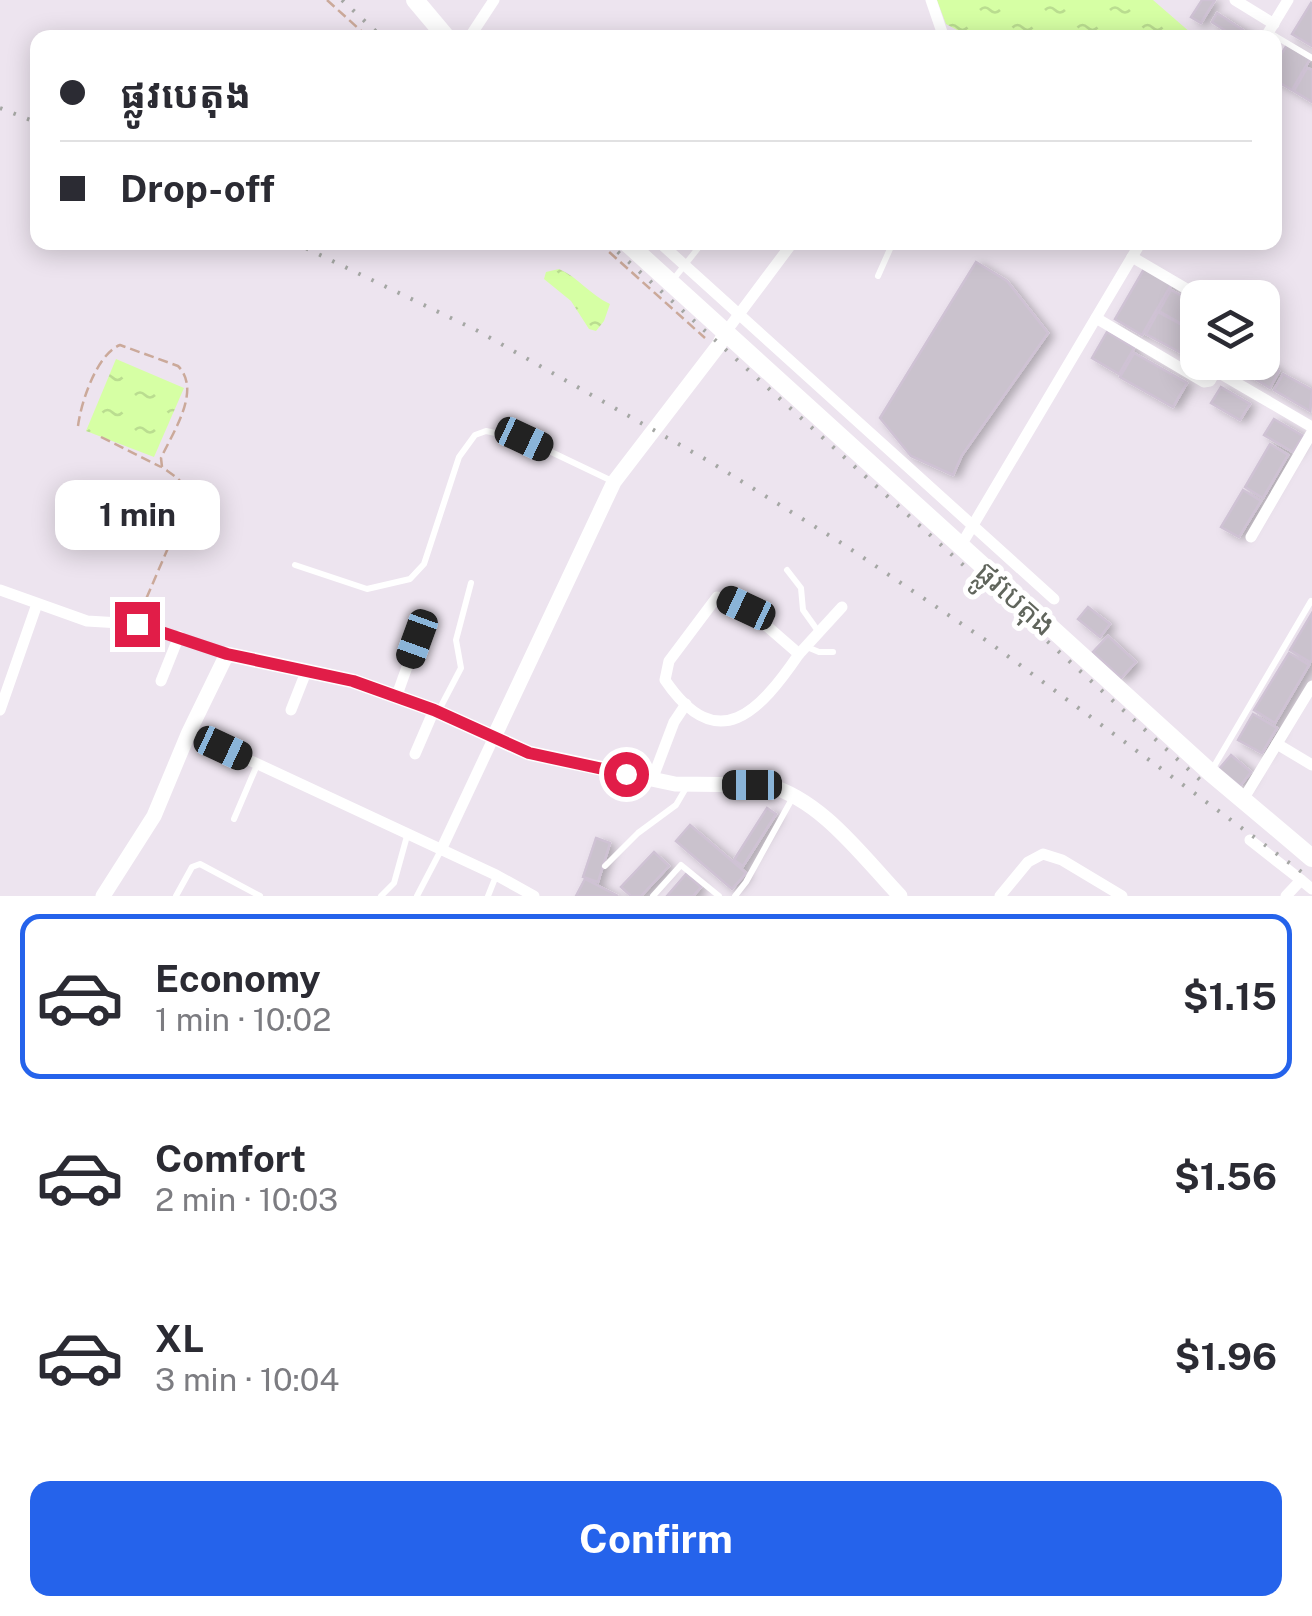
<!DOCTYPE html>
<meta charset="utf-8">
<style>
:root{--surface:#fff;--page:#f2f2f3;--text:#2b2b33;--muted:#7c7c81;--line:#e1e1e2;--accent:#2563eb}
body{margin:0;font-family:"Public Sans","Noto Sans Khmer",sans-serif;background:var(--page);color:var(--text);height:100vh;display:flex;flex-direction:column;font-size:38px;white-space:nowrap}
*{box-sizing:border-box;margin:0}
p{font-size:32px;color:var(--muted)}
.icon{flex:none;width:55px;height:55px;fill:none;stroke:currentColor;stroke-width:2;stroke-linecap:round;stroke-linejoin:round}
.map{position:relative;height:896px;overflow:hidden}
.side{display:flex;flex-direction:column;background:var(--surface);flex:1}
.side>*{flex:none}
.banner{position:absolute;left:30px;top:30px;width:1252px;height:220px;border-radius:20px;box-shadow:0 5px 25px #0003;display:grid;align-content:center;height:220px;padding:0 30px;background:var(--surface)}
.buttons{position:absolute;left:1180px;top:280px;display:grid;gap:20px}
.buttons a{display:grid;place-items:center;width:100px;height:100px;border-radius:20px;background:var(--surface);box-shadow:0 5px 25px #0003;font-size:50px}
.end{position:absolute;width:45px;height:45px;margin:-22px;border:12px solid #e11d48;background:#fff;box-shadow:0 0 0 5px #fff}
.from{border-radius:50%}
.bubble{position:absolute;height:70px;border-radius:20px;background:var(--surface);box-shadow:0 5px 25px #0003;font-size:32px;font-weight:700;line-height:70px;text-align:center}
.car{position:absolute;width:30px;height:60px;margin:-30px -15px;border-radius:12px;box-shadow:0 0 8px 2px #0007;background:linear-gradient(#222 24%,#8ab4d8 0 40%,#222 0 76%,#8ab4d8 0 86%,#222 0)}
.banner b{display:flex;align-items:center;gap:35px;height:95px;font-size:38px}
.banner b+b{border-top:2px solid var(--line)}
.banner i{width:25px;height:25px;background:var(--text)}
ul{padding:18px 0 0;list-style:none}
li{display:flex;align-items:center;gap:30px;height:165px;margin:0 20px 15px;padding:0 10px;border:5px solid transparent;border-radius:20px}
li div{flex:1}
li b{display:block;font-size:38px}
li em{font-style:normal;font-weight:700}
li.on{border-color:var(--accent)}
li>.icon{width:90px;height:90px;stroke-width:1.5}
.button{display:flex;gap:20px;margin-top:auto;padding:20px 30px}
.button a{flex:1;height:115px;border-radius:20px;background:var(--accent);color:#fff;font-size:40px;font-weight:700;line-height:115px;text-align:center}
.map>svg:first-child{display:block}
</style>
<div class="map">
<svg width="1312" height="896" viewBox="0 0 1312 896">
<defs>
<pattern id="water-ripples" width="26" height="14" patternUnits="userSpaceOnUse" patternTransform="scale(2.5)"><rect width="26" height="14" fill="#d6ffa4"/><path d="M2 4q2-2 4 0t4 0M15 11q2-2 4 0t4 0" fill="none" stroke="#badd90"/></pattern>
<filter id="shadow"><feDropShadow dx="5.5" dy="3" stdDeviation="5" flood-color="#0004"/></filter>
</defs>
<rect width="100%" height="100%" fill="#ede4ef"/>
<g fill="url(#water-ripples)">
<polygon points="937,0 1153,0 1191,33 1187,38 970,37 946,24"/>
<path d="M559,269c19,8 31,26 51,35l-6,17 -8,10 -7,-2 -18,-28 -27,-22 2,-7z"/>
<polygon points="116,359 184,388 154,457 86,431"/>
</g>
<g fill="#cac2cd" stroke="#cfc2d4" stroke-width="2.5" filter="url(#shadow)">
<polygon points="1202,0 1215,0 1201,23 1191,17"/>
<polygon points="1311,3 1312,4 1312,46 1292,34"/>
<polygon points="1217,13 1255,38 1237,38 1212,22"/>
<polygon points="1287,45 1310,59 1292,90 1275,80 1275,64"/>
<polygon points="1307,68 1312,70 1312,102 1294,91"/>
<polygon points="976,262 1007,281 1048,333 962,455 953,475 911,456 880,418"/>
<polygon points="1144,269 1171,285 1142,335 1115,319"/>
<polygon points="1171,290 1198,305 1198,333 1159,311"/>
<polygon points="1158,312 1198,334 1198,362 1146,334"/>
<polygon points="1107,332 1134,348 1119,374 1092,358"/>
<polygon points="1134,353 1187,383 1173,407 1120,377"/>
<polygon points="1262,361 1279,371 1270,388 1234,366 1236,362"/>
<polygon points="1283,374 1312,390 1310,411 1274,390"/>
<polygon points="1221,387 1250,404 1240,420 1211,403"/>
<polygon points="1274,419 1303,436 1293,452 1264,435"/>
<polygon points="1270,444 1288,455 1263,498 1245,487"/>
<polygon points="1243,490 1261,501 1239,537 1221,527"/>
<polygon points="1088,607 1110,624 1100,637 1078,619"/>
<polygon points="1312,613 1312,660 1310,662 1290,650"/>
<polygon points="1108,636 1136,662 1121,678 1093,652"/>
<polygon points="1289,653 1309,665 1275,723 1254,710"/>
<polygon points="1253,714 1277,728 1262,753 1238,740"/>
<polygon points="1231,755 1251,772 1240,786 1219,769"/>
<polygon points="767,808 776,814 743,866 734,860"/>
<polygon points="690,825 746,873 732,889 676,841"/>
<polygon points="596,838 610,843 598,882 583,877"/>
<polygon points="654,852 669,866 641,896 631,896 621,887"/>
<polygon points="686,874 701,887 693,896 667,896"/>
<polygon points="585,879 618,896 576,896"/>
</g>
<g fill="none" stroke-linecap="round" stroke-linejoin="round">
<g stroke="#cba99a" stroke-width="2.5" stroke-dasharray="10 5" stroke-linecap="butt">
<polyline points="327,0 369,38"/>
<polyline points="598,242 705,338"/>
<path d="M78,426c3,-24 19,-72 42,-81l58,21c24,24 -5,66 -17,92l1,9c15,11 28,17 25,37l-47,109"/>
<polyline points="101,437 161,467"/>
</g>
<g stroke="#fff" stroke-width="6">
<polyline points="1270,33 1312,58"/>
<polyline points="878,276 890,249 890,242"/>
<polyline points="672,281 703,242"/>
<polyline points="295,565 367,589 410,579 424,564 459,457 475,435 486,431 524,439 612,481"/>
<polyline points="787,570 801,588 803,610 818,631"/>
<polyline points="807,647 819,652 833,652"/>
<polyline points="439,710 461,668 456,640 471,583"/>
<polyline points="1213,768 1311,601"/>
<polyline points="234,819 257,765"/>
<polyline points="605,866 638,833 676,805 686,788"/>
<polyline points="176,896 192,867 200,864 260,896"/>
<polyline points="381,896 394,883 407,836"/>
<polyline points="417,896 441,850"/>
<polyline points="488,896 496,876"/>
<polyline points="653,896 681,865 719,896"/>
<polyline points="735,896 746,882 793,797"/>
</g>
<g stroke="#fff" stroke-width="11">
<polyline points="931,0 944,38"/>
<polyline points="1235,0 1274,24"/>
<polyline points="469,38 494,0"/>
<polyline points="1265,38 1288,0"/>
<polyline points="659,242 1054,599"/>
<polyline points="1132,257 1202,298"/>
<polyline points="1096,318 1204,382 1210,381 1221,362"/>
<polyline points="725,333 793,242"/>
<polyline points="1216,371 1312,427"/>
<polyline points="1251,537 1312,432"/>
<polyline points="960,547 1141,242"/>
<polyline points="0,590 87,621 137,624 227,654"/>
<path d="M717,597l29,11 53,46c-39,57 -81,104 -134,26l4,-19z"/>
<polyline points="799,654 842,607"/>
<polyline points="161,681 179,636"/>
<polyline points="397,695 417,639"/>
<polyline points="0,710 37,604"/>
<polyline points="291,710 306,672"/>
<polyline points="189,732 496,875 534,896"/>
<polyline points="1277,744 1312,765"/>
<polyline points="415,754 434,710"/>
<polyline points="652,780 674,722 686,704"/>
<polyline points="1244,798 1312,686"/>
<polyline points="1250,840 1301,880"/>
<polyline points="441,850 494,737"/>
<polyline points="1000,896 1028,862 1043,854 1062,860 1122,896"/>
<polyline points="1286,896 1301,880 1312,889"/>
</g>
<g stroke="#fff" stroke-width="15">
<polyline points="494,737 614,482 719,345 725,333"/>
<path d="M103,896l51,-80 35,-84 38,-78 126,27 81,29 95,43 146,31 92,1c55,15 95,71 133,111"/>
</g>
<g stroke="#fff" stroke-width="18">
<polyline points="415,0 447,38"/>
<polyline points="626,242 1210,772 1312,858"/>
</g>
<g stroke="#a5a7a4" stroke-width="4" stroke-dasharray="2.5 12" stroke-linecap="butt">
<polyline points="342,0 383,38"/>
<polyline points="0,108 38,123"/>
<polyline points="293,242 478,331 712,463 843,544 990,643 1303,873"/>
<polyline points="607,242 1208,787"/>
</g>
</g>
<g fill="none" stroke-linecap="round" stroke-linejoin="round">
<polyline stroke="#e11d48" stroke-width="12" points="137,624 227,654 353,681 434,710 529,753 626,774"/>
</g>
<g text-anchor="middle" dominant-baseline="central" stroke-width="10" stroke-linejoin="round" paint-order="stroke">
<g font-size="30" fill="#60655c" stroke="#fff">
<text transform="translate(1016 598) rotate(42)">ផ្លូវបេតុង</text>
</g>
</g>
</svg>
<div class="buttons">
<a><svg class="icon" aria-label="layers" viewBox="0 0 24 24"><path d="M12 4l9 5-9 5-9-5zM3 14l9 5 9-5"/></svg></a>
</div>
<i class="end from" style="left:626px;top:774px"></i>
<i class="end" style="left:137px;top:624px"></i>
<div class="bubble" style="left:55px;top:480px;width:165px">1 min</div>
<i class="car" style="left:524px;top:439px;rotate:115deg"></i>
<i class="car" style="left:746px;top:608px;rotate:295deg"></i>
<i class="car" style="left:417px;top:639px;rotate:200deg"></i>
<i class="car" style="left:223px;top:748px;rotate:115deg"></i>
<i class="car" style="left:752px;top:785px;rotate:270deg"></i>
<div class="banner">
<b><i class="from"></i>ផ្លូវបេតុង</b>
<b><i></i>Drop-off</b>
</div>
</div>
<section class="side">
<ul>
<li class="on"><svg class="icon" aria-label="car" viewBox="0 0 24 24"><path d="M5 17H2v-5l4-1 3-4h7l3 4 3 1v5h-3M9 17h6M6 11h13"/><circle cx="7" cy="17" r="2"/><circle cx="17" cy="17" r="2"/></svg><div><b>Economy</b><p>1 min · 10:02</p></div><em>$1.15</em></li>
<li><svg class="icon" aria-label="car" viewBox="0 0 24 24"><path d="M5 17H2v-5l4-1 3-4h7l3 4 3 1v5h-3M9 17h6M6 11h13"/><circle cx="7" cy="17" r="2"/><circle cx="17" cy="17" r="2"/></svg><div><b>Comfort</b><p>2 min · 10:03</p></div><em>$1.56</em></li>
<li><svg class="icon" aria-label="car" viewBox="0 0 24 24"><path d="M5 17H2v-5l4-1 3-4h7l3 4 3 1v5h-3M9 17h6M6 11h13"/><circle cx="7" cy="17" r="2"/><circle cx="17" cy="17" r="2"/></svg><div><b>XL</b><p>3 min · 10:04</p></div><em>$1.96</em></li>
</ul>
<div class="button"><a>Confirm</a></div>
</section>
